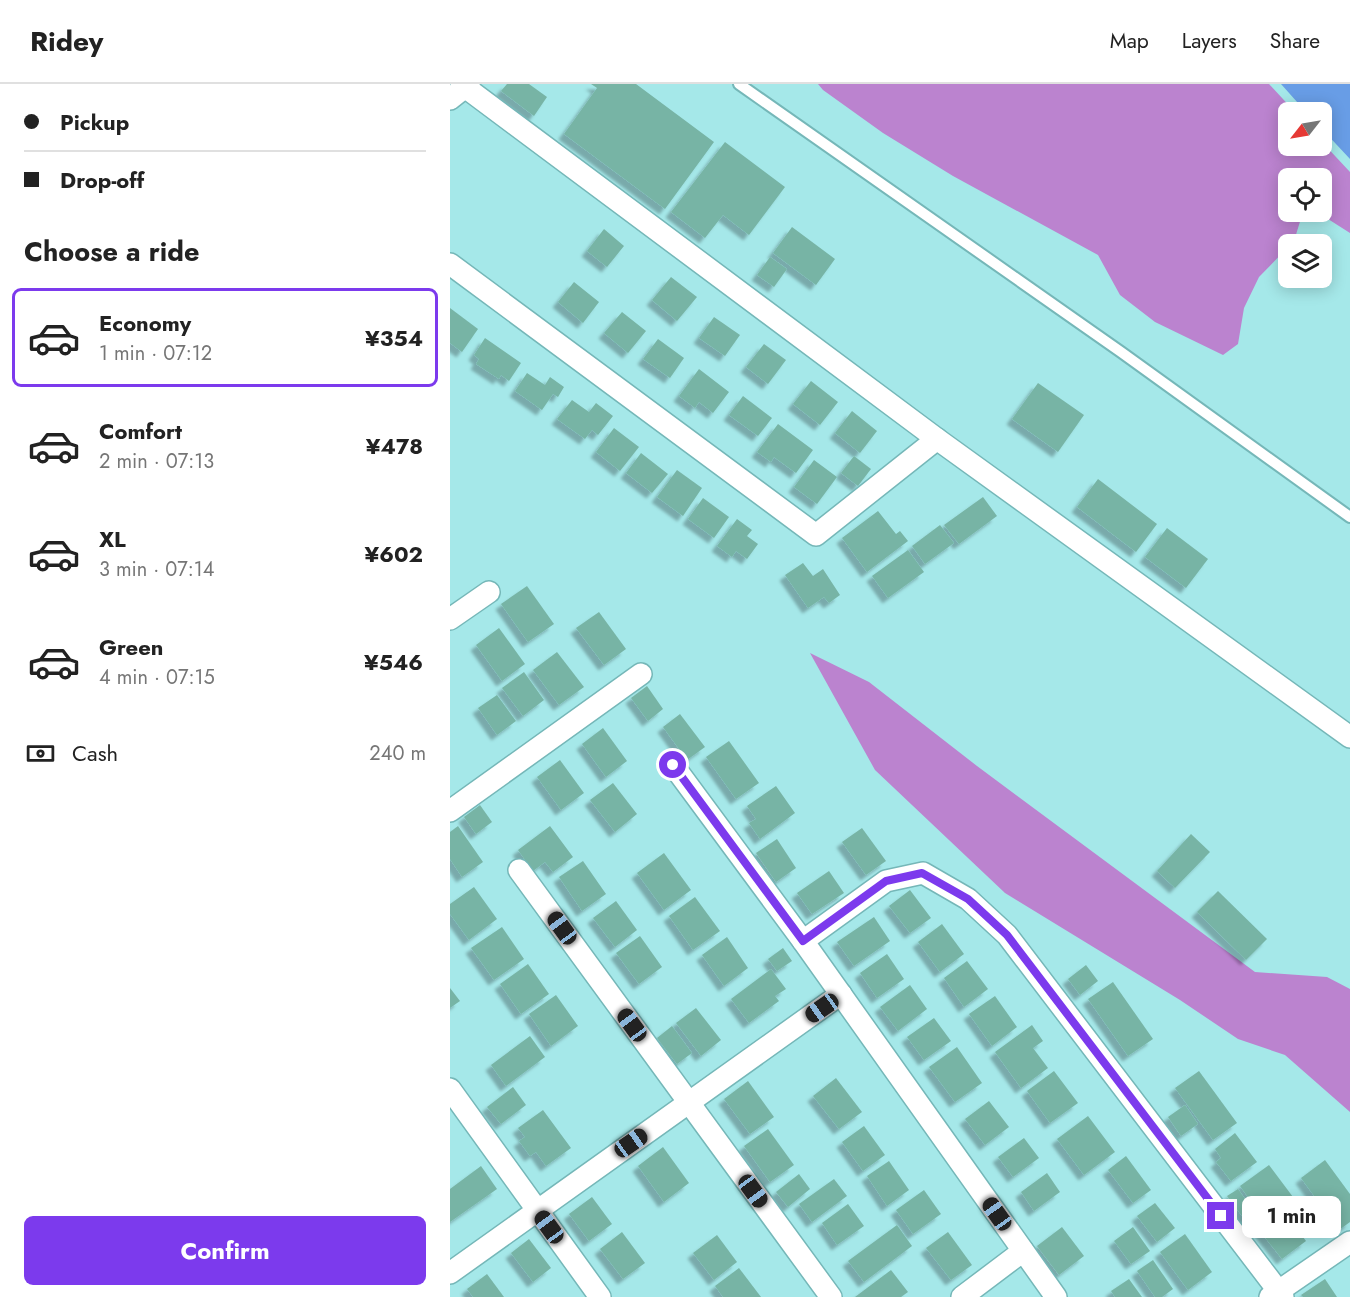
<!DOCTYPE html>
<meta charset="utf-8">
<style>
:root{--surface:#fff;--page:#f2f2f2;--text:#222;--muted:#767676;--line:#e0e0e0;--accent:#7c3aed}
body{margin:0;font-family:Jost,sans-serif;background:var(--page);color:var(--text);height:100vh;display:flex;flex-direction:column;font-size:22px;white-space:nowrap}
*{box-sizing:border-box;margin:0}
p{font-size:20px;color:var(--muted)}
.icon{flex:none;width:33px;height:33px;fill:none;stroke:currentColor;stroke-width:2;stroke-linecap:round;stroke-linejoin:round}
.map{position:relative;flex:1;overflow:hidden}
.panel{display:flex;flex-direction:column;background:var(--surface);width:450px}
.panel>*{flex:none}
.banner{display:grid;align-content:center;height:132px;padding:0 24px;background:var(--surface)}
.needle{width:39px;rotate:239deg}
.fabs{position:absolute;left:828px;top:18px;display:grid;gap:12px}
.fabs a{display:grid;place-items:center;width:54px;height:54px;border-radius:9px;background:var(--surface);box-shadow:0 3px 15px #0003;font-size:30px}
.end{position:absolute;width:27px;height:27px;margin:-14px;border:8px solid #7c3aed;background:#fff;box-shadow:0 0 0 3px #fff}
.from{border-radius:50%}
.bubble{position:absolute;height:42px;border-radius:9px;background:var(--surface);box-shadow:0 3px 15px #0003;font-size:20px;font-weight:700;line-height:42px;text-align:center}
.car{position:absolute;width:18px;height:36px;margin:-18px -9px;border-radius:8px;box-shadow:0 0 4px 2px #0007;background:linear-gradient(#222 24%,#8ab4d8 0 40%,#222 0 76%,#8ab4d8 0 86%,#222 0)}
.banner b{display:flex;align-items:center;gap:21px;height:57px;font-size:22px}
.banner b+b{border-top:2px solid var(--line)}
.banner i{width:15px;height:15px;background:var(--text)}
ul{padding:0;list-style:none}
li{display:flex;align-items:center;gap:18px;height:99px;margin:0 12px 9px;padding:0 12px;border:3px solid transparent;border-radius:9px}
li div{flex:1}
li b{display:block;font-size:22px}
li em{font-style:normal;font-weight:700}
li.selected{border-color:var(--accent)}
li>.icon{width:54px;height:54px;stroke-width:1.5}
h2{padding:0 24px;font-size:27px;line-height:72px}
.pay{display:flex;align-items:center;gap:15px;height:66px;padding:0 24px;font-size:22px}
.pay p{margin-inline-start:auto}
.action{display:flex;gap:12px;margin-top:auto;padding:12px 24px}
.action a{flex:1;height:69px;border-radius:9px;background:var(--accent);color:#fff;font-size:24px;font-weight:700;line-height:69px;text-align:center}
header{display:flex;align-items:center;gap:36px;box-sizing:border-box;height:84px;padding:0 30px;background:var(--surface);border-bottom:2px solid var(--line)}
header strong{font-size:28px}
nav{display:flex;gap:33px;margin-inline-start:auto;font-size:21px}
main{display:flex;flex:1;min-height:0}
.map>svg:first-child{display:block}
</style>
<header>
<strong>Ridey</strong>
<nav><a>Map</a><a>Layers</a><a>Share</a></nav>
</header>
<main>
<section class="panel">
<div class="banner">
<b><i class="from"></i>Pickup</b>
<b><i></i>Drop-off</b>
</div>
<h2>Choose a ride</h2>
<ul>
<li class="selected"><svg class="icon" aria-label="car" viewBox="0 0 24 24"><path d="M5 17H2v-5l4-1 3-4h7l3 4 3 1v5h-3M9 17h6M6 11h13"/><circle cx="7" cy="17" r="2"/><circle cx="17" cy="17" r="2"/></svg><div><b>Economy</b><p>1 min · 07:12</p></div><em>¥354</em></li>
<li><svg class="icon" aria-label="car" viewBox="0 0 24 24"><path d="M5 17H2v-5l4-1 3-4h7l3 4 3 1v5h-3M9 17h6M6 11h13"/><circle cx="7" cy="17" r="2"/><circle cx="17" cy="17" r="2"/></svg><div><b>Comfort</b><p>2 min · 07:13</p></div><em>¥478</em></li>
<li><svg class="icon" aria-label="car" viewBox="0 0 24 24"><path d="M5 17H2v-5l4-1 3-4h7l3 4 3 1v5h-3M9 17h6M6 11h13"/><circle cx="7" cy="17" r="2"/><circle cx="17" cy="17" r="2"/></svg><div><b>XL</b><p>3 min · 07:14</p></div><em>¥602</em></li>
<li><svg class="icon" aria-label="car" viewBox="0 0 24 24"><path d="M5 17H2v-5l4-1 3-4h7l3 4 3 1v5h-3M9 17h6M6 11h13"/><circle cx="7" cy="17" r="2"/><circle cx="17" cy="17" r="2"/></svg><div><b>Green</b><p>4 min · 07:15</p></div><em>¥546</em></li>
</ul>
<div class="pay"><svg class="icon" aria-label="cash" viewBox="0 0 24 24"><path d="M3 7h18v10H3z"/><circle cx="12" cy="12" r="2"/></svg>Cash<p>240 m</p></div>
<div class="action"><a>Confirm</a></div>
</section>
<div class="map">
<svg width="900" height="1213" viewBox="0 0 900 1213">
<defs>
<filter id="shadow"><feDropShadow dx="-5.5" dy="5.5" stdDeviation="1.5" flood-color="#0004"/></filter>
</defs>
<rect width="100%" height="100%" fill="#a5e8e9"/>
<g fill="#bb83cf">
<polygon points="368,0 819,0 845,28 838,28 838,62 872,62 872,58 900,88 900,149 867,128 872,128 872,94 838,94 838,128 853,128 844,157 809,193 794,224 788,260 773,271 705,238 670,211 648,171 503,92 433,49 373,6"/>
<polygon points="360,569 419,598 527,682 805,888 877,893 900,905 900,1028 835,971 788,955 730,916 555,809 425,686"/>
</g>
<polygon fill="#689de6" points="831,0 900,0 900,75 872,45 872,28 856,28"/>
<g fill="#77b4a5" filter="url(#shadow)">
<polygon points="57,0 79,0 97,13 84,32 51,7"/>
<polygon points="141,0 186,0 264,58 215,125 114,50 147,4"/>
<polygon points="275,58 335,103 299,151 273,131 255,154 221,128"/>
<polygon points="342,143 385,175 366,201 323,169"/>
<polygon points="154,145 174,162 157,183 137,167"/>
<polygon points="320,173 337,185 324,203 307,191"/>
<polygon points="221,193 247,213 227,237 202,216"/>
<polygon points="124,198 149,218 133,239 108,218"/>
<polygon points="0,224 28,245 12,268 0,259"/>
<polygon points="172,228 196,247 178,269 154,249"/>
<polygon points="264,233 290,251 275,272 249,254"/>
<polygon points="35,254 71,279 59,297 51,291 49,295 26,280 29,275 24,271"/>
<polygon points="208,255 234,274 220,294 193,275"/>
<polygon points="314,260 336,276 318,300 296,283"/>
<polygon points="249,285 279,308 263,329 249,318 245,324 229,312"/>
<polygon points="77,289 95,301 100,293 114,303 108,313 103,310 92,326 65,307"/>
<polygon points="361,297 388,318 370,341 343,320"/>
<polygon points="588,299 634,331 608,368 562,335"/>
<polygon points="293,312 322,334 308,352 279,331"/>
<polygon points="122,316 139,328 146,319 163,332 148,351 142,346 135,355 107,335"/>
<polygon points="402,327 427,347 410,369 385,349"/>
<polygon points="328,340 363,366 346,389 324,373 321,378 307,368"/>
<polygon points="164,344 189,363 170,387 146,368"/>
<polygon points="191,369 218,390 202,409 176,389"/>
<polygon points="404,372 421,385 408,402 391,389"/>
<polygon points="364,376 387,393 367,420 344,403"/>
<polygon points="227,386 252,404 233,432 207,413"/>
<polygon points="648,395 707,440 686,468 627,423"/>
<polygon points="533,413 547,432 509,460 494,441"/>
<polygon points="253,414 279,433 264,454 238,435"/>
<polygon points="428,427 446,450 450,447 458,457 417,488 392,454"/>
<polygon points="287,435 302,446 297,452 308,460 297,475 286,467 282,473 267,462"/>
<polygon points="490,441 504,459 475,480 462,462"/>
<polygon points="717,444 758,475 736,504 695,473"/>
<polygon points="458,466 474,488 438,514 422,492"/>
<polygon points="353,479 363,492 373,485 390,511 379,519 374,513 358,524 335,491"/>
<polygon points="77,502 104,540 78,558 51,520"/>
<polygon points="149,528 176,565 154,581 126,544"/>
<polygon points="49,544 75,580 52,597 26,561"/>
<polygon points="107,568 134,603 109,621 83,586"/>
<polygon points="74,588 94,616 73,632 52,604"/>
<polygon points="197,602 213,625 198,637 181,614"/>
<polygon points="47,611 66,637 47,651 28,624"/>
<polygon points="230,630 255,663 237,676 213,643"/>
<polygon points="153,644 177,677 156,693 132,660"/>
<polygon points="279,657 309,699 286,715 256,673"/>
<polygon points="110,676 134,709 111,726 87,693"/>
<polygon points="163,699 187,730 165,748 140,716"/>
<polygon points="326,702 345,729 310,755 299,739 306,735 297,722"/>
<polygon points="30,721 42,738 26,750 14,733"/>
<polygon points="8,742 33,778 12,793 0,775 0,748"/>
<polygon points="100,742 123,773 103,788 95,778 83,787 68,766"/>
<polygon points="412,744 436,777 416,791 392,758"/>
<polygon points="741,750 760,768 725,804 707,787"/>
<polygon points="327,755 346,784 326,798 306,769"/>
<polygon points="214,769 241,806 214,826 187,789"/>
<polygon points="133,777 156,810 132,827 109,793"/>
<polygon points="379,787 394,809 362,830 347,809"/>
<polygon points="24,803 47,835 19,856 0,830 0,820"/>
<polygon points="460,806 481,834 460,849 439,822"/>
<polygon points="768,807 817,855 796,876 747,828"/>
<polygon points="245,813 270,847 243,866 219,832"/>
<polygon points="166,817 187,846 165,863 143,834"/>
<polygon points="424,833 440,857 404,882 387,858"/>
<polygon points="492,840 514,870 490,888 468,858"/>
<polygon points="52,843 74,875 44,896 21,864"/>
<polygon points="190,852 212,883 189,900 166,869"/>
<polygon points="277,853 298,884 274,902 252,871"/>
<polygon points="333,864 342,877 327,887 318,875"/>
<polygon points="437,870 454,895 427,914 410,889"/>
<polygon points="517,877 538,905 514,923 494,894"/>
<polygon points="78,880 99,910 71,930 50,900"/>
<polygon points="636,881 648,897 630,911 618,895"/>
<polygon points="321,885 336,905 325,912 329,917 299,939 281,915"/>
<polygon points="663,898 703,955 678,972 638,915"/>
<polygon points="460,901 477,925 448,947 430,923"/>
<polygon points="0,904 10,917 0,924"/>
<polygon points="106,911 128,942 101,962 79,930"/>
<polygon points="545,912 567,943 542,962 519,930"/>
<polygon points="246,924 271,956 251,972 226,939"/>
<polygon points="484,934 501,957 474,976 457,953"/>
<polygon points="582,941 593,957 583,964 598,984 571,1004 545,968"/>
<polygon points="222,942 242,969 227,980 207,954"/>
<polygon points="80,952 95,973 56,1002 41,981"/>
<polygon points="507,963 532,999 505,1018 479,983"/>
<polygon points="604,987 628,1019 600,1039 577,1007"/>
<polygon points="749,987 787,1039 763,1056 725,1004"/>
<polygon points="386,994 412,1028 389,1045 363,1012"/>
<polygon points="298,997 324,1033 300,1050 274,1015"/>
<polygon points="63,1003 76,1021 51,1040 37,1023"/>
<polygon points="539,1017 559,1043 535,1061 515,1035"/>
<polygon points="735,1021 748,1040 731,1052 718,1033"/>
<polygon points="93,1026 121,1064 96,1082 86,1068 80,1072 69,1057 75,1053 68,1044"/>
<polygon points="638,1032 665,1068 634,1091 607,1055"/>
<polygon points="414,1042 435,1071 413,1087 392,1058"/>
<polygon points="318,1045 344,1081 320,1098 294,1062"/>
<polygon points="785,1049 807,1078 781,1097 766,1078 771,1074 765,1065"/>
<polygon points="574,1054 589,1074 563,1093 548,1073"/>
<polygon points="213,1063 239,1099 214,1118 188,1082"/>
<polygon points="676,1072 701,1106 683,1119 658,1086"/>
<polygon points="875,1076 900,1110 900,1138 889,1146 851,1094"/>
<polygon points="439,1077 459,1106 437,1122 417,1092"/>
<polygon points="819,1081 843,1113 813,1134 790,1102"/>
<polygon points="31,1082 47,1105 0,1138 0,1105"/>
<polygon points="597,1089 610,1108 584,1127 571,1108"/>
<polygon points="349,1090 360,1105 338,1123 326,1108"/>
<polygon points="384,1095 397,1112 362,1138 349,1120"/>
<polygon points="788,1105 805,1129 795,1136 777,1112"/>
<polygon points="474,1106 491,1130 463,1150 446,1126"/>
<polygon points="142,1113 162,1140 139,1157 119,1130"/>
<polygon points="705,1119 725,1144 707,1158 687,1132"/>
<polygon points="398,1120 414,1142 387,1161 372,1139"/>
<polygon points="834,1128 856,1157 832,1175 809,1146"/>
<polygon points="447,1141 462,1162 414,1198 398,1177"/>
<polygon points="612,1143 634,1172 609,1191 587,1162"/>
<polygon points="683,1143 700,1167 681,1180 664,1157"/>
<polygon points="172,1148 195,1179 173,1195 150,1165"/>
<polygon points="498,1148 522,1181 501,1196 476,1164"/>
<polygon points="735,1150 762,1188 738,1206 710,1168"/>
<polygon points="267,1151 287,1178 264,1196 243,1169"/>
<polygon points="79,1155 101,1184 83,1198 61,1169"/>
<polygon points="703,1176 723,1205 712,1213 705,1213 687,1187"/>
<polygon points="289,1184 311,1213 273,1213 265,1202"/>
<polygon points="441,1186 458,1208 451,1213 405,1213"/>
<polygon points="37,1190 54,1213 23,1213 17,1205"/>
<polygon points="679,1195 692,1213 665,1213 661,1207"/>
<polygon points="875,1195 887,1213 853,1213 851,1211"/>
</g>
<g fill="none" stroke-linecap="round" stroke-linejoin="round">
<g stroke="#75b7b8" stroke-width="14">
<polyline id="lane" points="289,0 671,268 900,433"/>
</g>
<g stroke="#75b7b8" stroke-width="24">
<g id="street">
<polyline points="11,0 487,355 900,653"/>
<polyline points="0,15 19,0"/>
<polyline points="0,180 366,451 487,355"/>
<polyline points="0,535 39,508"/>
<polyline points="223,681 353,857 606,1213"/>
<polyline points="0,727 191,590"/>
<polyline points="69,786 381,1213"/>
<polyline points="353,857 436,797 473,789 518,815 557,851 833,1213"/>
<polyline points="0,1005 150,1213"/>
<polyline points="0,1189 391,910"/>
<polyline points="512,1213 573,1167"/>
<polyline points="820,1213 900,1158"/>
</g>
</g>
<use href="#lane" stroke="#fff" stroke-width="10"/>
<use href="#street" stroke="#fff" stroke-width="21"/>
</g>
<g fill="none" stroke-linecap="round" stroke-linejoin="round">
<polyline stroke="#7c3aed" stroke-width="8" points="223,681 353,857 436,797 472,789 518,815 557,851 771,1132"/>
</g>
</svg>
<div class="fabs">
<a><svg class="needle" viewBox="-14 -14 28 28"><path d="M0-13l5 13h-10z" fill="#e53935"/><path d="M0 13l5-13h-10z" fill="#767676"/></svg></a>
<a><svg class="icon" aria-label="locate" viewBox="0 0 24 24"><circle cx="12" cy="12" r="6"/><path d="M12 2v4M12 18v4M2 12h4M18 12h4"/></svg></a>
<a><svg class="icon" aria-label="layers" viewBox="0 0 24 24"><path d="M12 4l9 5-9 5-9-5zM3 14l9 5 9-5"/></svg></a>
</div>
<i class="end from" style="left:223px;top:681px"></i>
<i class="end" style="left:771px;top:1132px"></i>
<div class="bubble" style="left:792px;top:1112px;width:99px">1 min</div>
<i class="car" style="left:112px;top:844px;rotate:324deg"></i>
<i class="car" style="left:372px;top:924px;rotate:235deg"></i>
<i class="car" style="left:182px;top:941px;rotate:324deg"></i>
<i class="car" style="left:181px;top:1059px;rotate:55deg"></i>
<i class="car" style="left:303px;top:1107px;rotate:144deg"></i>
<i class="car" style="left:547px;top:1130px;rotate:325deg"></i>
<i class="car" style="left:99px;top:1143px;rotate:324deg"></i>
</div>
</main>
